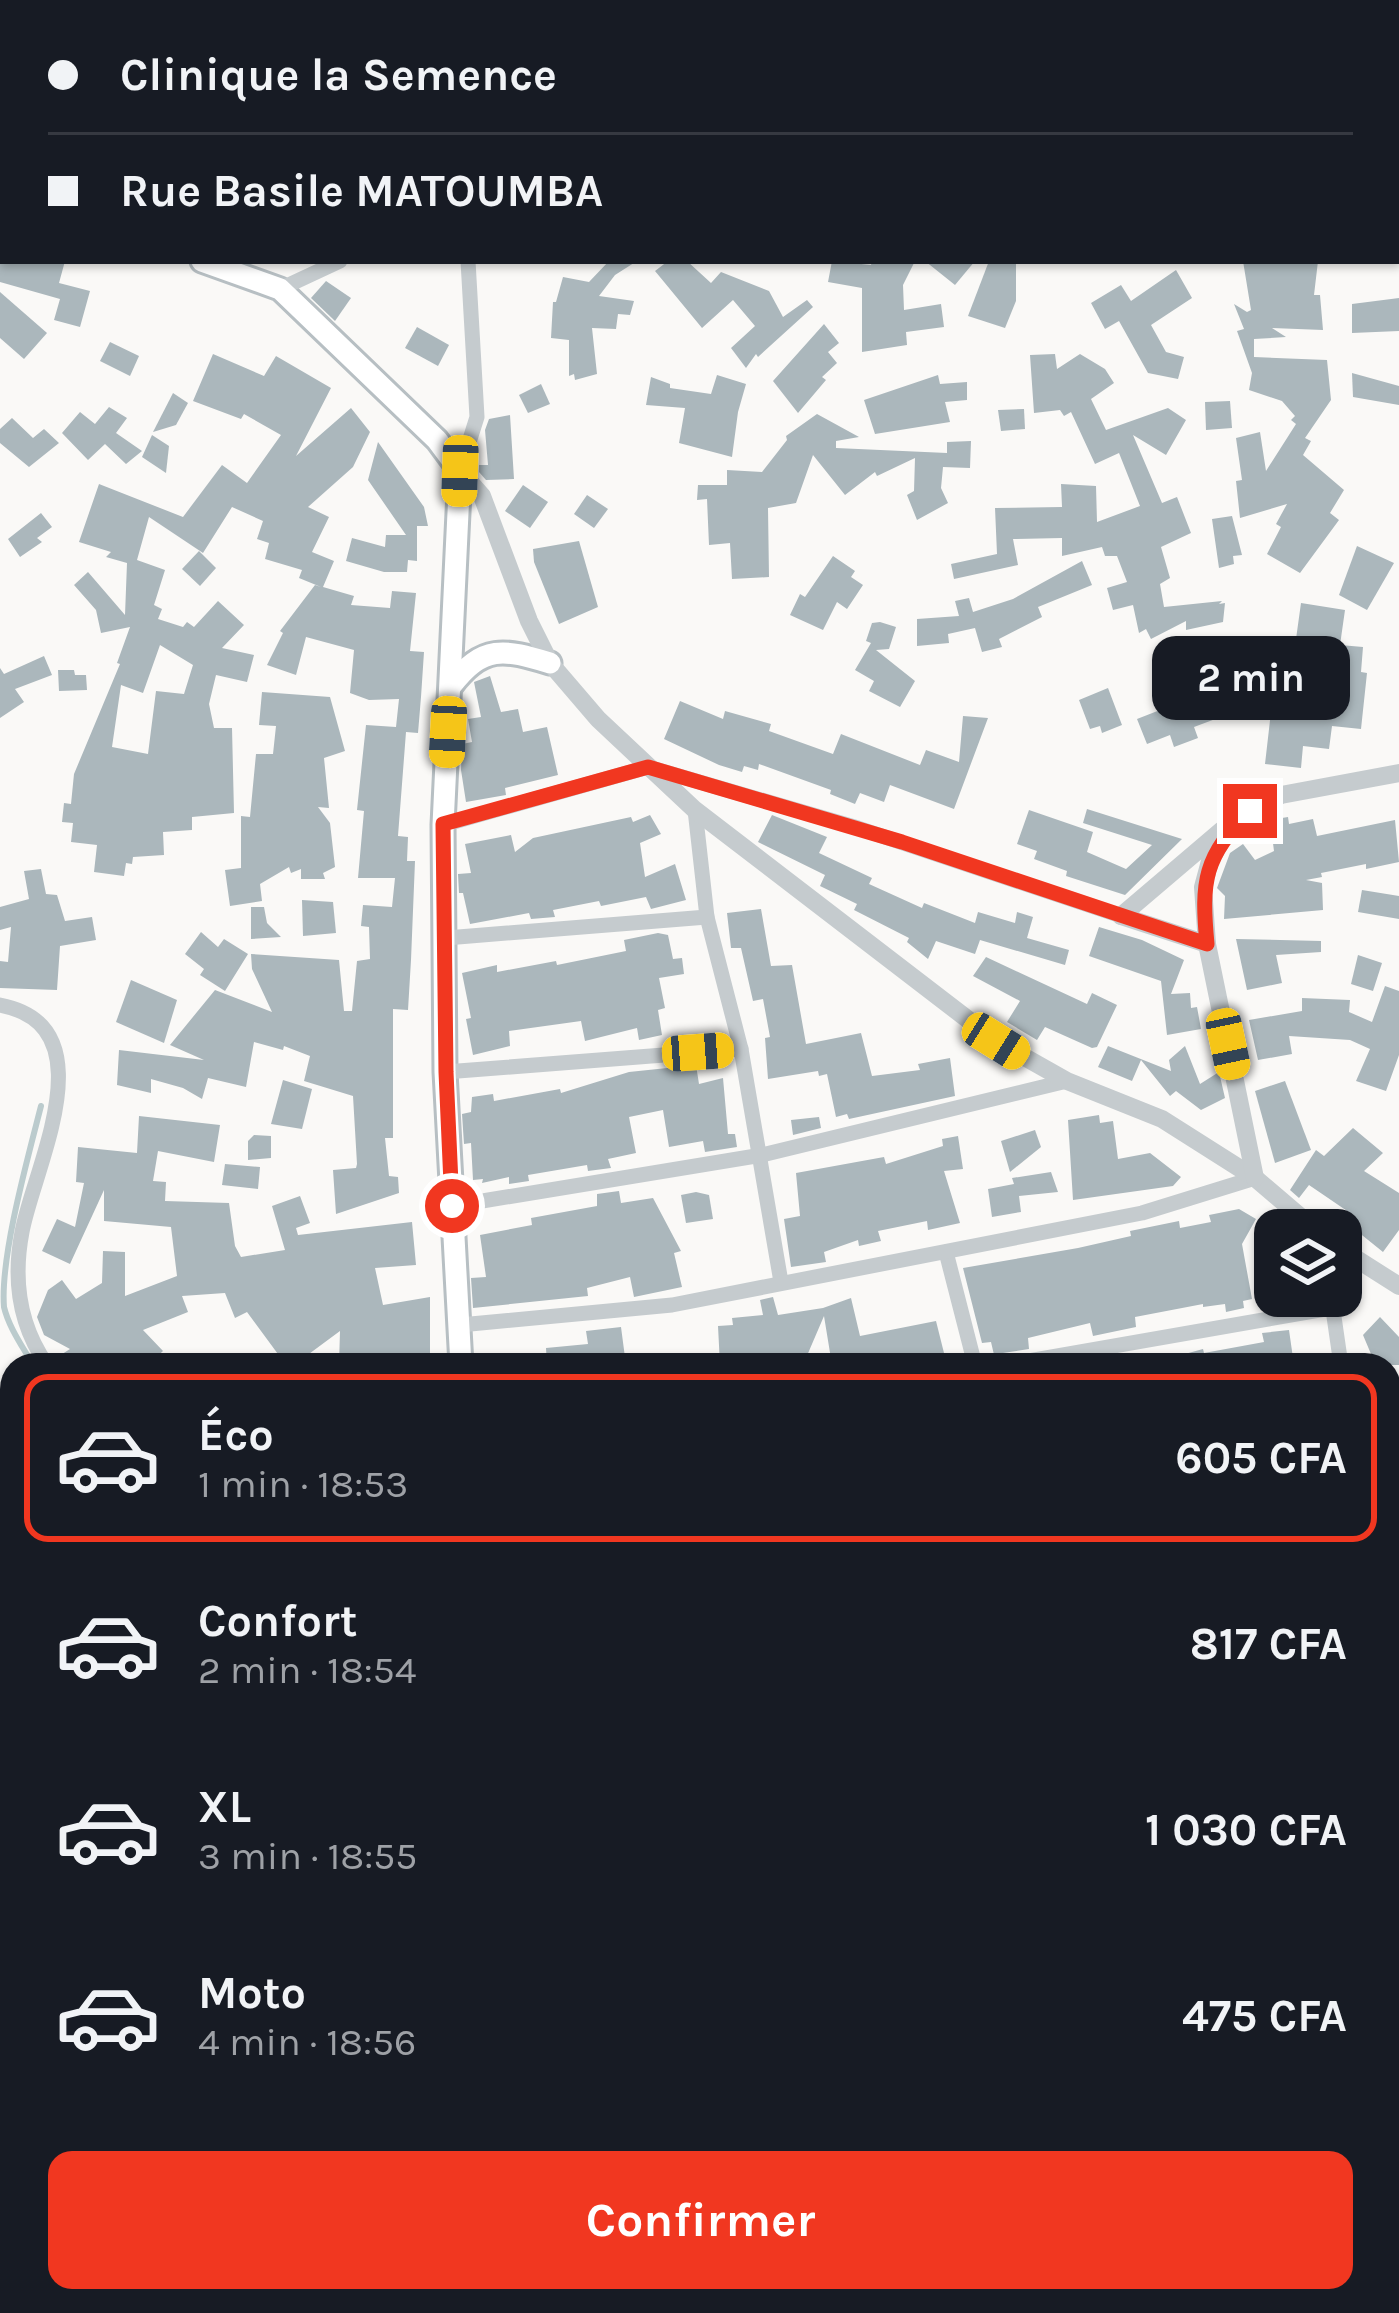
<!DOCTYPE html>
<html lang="fr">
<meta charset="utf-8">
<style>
:root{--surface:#171b24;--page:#242831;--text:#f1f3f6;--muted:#9ea1a6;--line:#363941;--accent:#f13720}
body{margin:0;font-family:Karla,sans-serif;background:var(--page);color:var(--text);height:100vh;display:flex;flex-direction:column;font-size:45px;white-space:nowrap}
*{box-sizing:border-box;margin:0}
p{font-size:39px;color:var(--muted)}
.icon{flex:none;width:66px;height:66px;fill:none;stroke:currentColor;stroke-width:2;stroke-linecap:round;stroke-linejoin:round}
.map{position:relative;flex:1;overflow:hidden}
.panel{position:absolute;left:0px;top:1353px;width:1401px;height:960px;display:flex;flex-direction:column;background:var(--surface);border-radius:36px 36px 0 0;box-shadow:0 3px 9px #0004}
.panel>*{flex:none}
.hud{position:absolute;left:0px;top:0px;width:1401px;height:264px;box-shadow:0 3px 9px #0004;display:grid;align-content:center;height:264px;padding:0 48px;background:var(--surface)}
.tools{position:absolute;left:1254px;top:1209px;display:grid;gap:24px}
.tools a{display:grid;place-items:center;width:108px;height:108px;border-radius:24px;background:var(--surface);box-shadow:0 3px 9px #0004;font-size:60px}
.end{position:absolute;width:54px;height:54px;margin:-27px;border:15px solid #f13720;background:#fff;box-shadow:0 0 0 6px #fff}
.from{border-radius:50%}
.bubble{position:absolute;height:84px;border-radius:24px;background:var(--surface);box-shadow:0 3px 9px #0004;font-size:39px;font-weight:700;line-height:84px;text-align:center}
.car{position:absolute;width:36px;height:72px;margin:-36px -18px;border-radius:15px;box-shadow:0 0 9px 3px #0007;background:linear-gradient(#f5c518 24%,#345 0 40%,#f5c518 0 76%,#345 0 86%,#f5c518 0)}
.hud b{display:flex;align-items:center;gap:42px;height:114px;font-size:45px}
.hud b+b{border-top:3px solid var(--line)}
.hud i{width:30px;height:30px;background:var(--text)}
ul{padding:21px 0 0;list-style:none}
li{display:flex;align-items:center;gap:36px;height:168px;margin:0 24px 18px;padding:0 24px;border:6px solid transparent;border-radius:24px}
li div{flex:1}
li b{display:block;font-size:45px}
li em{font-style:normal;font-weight:700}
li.current{border-color:var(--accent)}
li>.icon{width:108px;height:108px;stroke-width:1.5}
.button{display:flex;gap:24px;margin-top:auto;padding:24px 48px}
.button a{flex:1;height:138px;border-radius:24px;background:var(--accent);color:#fff;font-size:48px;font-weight:700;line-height:138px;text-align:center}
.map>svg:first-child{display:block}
</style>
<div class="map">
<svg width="1399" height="2313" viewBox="0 0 1399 2313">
<rect width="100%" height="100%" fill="#faf9f7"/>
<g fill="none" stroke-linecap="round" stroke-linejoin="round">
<g stroke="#bbcbcd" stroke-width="6">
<path d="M33,1365c-10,-18 -24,-37 -29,-58 -4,-50 24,-150 37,-201"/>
<polyline points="1389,2228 1399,2225"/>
</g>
</g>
<g fill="#abb7bc" fill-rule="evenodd">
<polygon points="0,261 65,261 59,283 90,291 80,327 54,320 60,299 0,282"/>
<polygon points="609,261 637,261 615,275 599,296 634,301 630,315 618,314 616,329 592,328 597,374 575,380 574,374 569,376 569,340 551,338 553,302 556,302 563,277 589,282"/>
<polygon points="668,261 687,261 711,283 721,272 769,291 783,317 807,300 813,307 758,357 756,354 746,368 731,348 755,326 733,300 702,328 655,271"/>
<polygon points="832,261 871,265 872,261 915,261 903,285 904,310 941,304 944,327 906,332 907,345 862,352 862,288 828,282"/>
<polygon points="925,261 975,261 955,285"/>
<polygon points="989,261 1016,261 1016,301 1005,328 968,316"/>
<polygon points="1243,261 1318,261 1314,295 1320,295 1323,330 1272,328 1286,337 1254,339 1254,360 1254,357 1327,360 1331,400 1305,438 1311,441 1303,455 1344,490 1330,513 1339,520 1300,573 1267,554 1281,527 1276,524 1287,504 1240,518 1236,481 1242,480 1236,438 1260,432 1266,471 1296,424 1291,420 1295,416 1282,401 1249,390 1252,373 1237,331 1244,329 1234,304 1247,312 1251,310"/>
<polygon points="1176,270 1192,298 1151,325 1166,352 1184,357 1178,379 1148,373 1119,321 1105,329 1091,303 1121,285 1131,301"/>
<polygon points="326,281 351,298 335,321 311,298"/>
<polygon points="0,292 47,333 24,359 0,338"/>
<polygon points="1399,298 1399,331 1352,333 1352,304"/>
<polygon points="824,324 839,343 828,352 837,363 822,377 826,380 798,413 773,381"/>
<polygon points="417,327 449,345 438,366 405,348"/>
<polygon points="110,342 139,356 130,376 100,361"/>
<path d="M213,354l51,22 12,-20 55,32 -35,68 55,-48 19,24 -17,35 -45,40 21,10 -17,35 22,9 -11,26 31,9 -3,9 39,3 2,-17 24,2 -6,58 14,1 -3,45 -3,36 -12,-1 -8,104 10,1 -1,24h8l-4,99 -3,50 -15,-1v129h-8l4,38 9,1 1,16 -63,21 -3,-44 23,-2 1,-4 -4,-68 -49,-15 6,-25 -26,-10 -1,4 -29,-8 -8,45 -38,-9 -6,21 -19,-11 -32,-9v14l-34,-8 2,-35 85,10 -34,-15 45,-55 57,22 -20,-43 -1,-15 88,6 5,51h8l5,-50 13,-2 -1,-32 -8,-1 2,-21 29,2 3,-29h-37l6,-67 -7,-1 9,-85 30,2 3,-28 -30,1 -19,-7 4,-43 -48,-13 -10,38 -29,-10 16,-32 -3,-2 35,-46 6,2 -22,-9 3,-8 -37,-11 4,-16 -12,-4 6,-18 -31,-14 -29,46 -54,-36 -12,43 28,10 -11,35 8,4 -4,10 25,8 4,-5 7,5 24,-26 26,24 -22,23 32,7 -7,27 -31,-7 -7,29 5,24h18l2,85 -42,4v13l-29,2 1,23 -31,2 -1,7 -6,-1 -2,13 -30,-4 3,-27 -26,-3 2,-19 -11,-1 2,-19 7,1 3,-30 46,-110 -3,-1 13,-36 -29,6 -5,-23 -22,-25 14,-13 37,43 2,-52 -21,-6 5,-5 -32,-10 20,-58 84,33 39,-52 25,18 34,-48 -37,-21 -3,5 -48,-18zM160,645l33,20 -9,29 -28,-3 -8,63 -36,-7 9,-62 22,8z"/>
<polygon points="1055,354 1057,369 1080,354 1105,369 1114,383 1091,399 1106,430 1168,408 1186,420 1166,455 1133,435 1162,503 1177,497 1191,533 1161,547 1170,578 1160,584 1164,607 1222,601 1219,604 1225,603 1223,622 1186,630 1186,621 1151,639 1146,629 1139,633 1133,605 1113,610 1107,588 1127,582 1117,556 1105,556 1102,547 1062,556 1062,538 1013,539 1018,565 954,579 951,564 997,554 995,508 1062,507 1061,484 1096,486 1097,522 1140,506 1119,453 1095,464 1071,412 1064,416 1060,410 1034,413 1030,355"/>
<polygon points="1352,373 1399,386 1399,405 1353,397"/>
<polygon points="717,375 746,384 738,412 732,457 679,443 685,408 646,405 651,377 670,384 670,388 711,394"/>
<polygon points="938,375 940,384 967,382 967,400 945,402 950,422 875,434 864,400"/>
<polygon points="541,384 550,404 528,413 519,395"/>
<polygon points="173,393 188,403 176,425 153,432"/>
<polygon points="1230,401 1232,428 1206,430 1205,402"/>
<polygon points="109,407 127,418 116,433 142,451 126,464 105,444 88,460 62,433 80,412 95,424"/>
<polygon points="1024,409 1025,429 1001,431 998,410"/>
<polygon points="817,414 859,437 836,441 836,448 947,453 947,442 971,441 970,468 943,467 941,488 948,503 917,520 907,495 914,491 915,458 877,476 875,472 845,495 813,455 796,503 768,508 769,577 732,579 730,543 709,545 707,499 697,500 698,485 727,485 727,470 762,472 787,440 786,436"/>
<polygon points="510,415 514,479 486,480 479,472 479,465 488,465 485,430 489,419"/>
<polygon points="12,418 33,438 44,429 59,443 29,467 0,443 0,429"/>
<polygon points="152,435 169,446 166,473 142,457"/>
<polygon points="378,442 424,507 428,526 417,526 417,561 408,560 407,572 384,572 346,561 352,538 385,547 386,535 406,535 368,480"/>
<polygon points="523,485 548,502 530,528 505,511"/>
<polygon points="587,495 608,509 594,528 574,514"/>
<polygon points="41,513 52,527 37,538 42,542 20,557 8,539"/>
<polygon points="1232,516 1242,555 1233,556 1234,564 1219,568 1212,519"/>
<polygon points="579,541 598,607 559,624 534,562 533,549"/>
<polygon points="1357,546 1394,563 1367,610 1339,595"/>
<polygon points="199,551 216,568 200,586 182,569"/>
<polygon points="833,556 855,571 851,577 863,585 847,609 837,602 823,630 790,615 800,594 805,597"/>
<polygon points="1082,561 1092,585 1038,607 1042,617 999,639 1002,647 982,652 975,628 948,634 949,643 917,646 917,619 959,616 955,601 969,598 973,612 1013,599"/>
<polygon points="1301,603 1345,610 1340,645 1363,647 1361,672 1367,673 1361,729 1332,726 1329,749 1303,746 1301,768 1265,764 1276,668 1302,671 1306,641 1296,639"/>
<polygon points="880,622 896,627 889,649 876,650 915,681 900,707 869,691 874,681 855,670 871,643 866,641 872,623"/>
<polygon points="44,656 52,675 15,689 24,702 0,718 0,668 4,674"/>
<polygon points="58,670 74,670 75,675 86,675 87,690 59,691"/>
<polygon points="490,676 501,712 518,709 523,732 547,727 558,775 505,788 506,795 466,802 461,770 462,744 472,742 468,719 481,717 474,682"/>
<polygon points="1175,679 1183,702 1209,692 1218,718 1194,727 1198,738 1174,747 1170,735 1147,744 1137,719 1160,710 1152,687"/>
<polygon points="1108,688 1122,725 1102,733 1100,726 1090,729 1079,700"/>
<polygon points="262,692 330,697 345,751 324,758 329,808 318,807 330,823 335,867 323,873 325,879 301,879 301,869 291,873 289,867 260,884 262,901 230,906 225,870 241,868 241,816 250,817 256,754 273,754 276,726 259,725"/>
<polygon points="680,701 723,719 725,711 771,724 769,731 833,754 841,734 920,765 926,750 959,762 963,716 988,718 954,809 890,785 884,802 860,793 855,804 830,794 831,790 759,764 758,770 744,766 742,772 719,765 664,739"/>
<polygon points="1087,809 1182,839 1125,895 1066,876 1067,871 1034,859 1037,851 1017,844 1029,810 1093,832 1087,852 1126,869 1152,845 1083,823"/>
<polygon points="650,815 661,834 640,843 645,877 675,864 686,900 651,909 646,897 601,906 599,901 553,910 555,917 531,919 529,913 470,924 463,893 459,893 458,874 471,873 465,844 511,835 515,852 533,838 631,817 633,822"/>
<polygon points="772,815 827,837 819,853 872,878 869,884 922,908 924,903 975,923 978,912 1015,923 1017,912 1033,917 1027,938 1069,950 1065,965 980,940 975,954 936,941 928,959 907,942 909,938 854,910 857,904 820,886 825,875 758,842"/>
<polygon points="1288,817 1289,824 1313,819 1317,836 1395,820 1399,862 1366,869 1366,864 1321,873 1322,877 1306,880 1322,883 1323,910 1224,919 1225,896 1217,888 1230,853 1243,844 1255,860 1274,851 1270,820"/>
<polygon points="41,869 46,894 57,895 65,921 92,917 96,940 60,946 57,990 0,988 0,961 8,962 11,927 0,930 0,907 29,899 24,871"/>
<polygon points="1362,890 1399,896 1399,919 1358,912"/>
<polygon points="302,900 333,902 336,933 303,936"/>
<polygon points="251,907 264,907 267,923 281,937 251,939"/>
<polygon points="761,909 771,966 792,965 806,1044 861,1033 872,1076 920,1070 918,1064 950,1058 955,1096 849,1119 847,1114 836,1117 827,1074 819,1076 818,1071 768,1079 765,1038 770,1037 763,999 753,1001 741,948 731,948 727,913"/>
<polygon points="1099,927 1142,940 1184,960 1171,994 1190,993 1191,1008 1197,1007 1201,1029 1167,1035 1161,981 1089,956"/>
<polygon points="201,932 218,947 224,939 248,954 225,991 200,975 204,969 185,954"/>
<polygon points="658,933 668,935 673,959 682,958 684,974 659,978 665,1008 658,1010 662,1035 639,1040 637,1028 585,1041 581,1021 509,1031 510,1046 473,1055 466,1019 471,1018 462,973 497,965 497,972 556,961 557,965 626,951 624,940"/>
<polygon points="1236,939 1321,941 1321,952 1276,955 1282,983 1247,990"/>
<polygon points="1358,955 1382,963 1373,991 1351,984"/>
<polygon points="986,957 1087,1004 1092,993 1117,1005 1097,1047 1092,1048 1045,1027 1037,1040 1007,1022 1020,1001 973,976"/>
<polygon points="131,980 177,1000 164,1043 116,1022"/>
<polygon points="1385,986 1399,991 1399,1055 1386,1091 1356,1081 1370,1049 1350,1040 1289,1036 1292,1054 1258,1060 1249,1020 1302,1011 1302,998 1350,1000 1349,1012 1372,1022"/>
<polygon points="1108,1046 1171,1071 1169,1060 1185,1046 1200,1084 1219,1072 1225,1098 1201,1110 1176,1091 1170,1096 1141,1060 1132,1081 1098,1067"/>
<polygon points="696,1065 699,1084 723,1078 728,1134 735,1134 737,1147 705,1152 703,1141 669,1147 663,1110 629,1117 636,1153 608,1159 611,1168 588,1171 587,1165 528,1175 529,1181 509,1184 509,1177 482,1183 483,1179 473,1180 471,1143 464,1144 462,1114 471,1112 472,1097 493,1094 494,1101 560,1089 561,1093 629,1072"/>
<polygon points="283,1080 312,1089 302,1129 271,1124"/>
<polygon points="1285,1081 1311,1150 1275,1163 1255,1091"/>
<polygon points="1099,1115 1100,1123 1113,1121 1118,1159 1150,1153 1181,1177 1173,1186 1073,1200 1068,1120"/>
<polygon points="139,1116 220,1125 214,1162 158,1151 153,1181 166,1182 165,1201 229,1203 235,1246 241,1257 285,1250 272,1206 300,1196 310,1223 296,1228 298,1235 412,1222 416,1265 375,1268 383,1305 430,1297 430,1365 339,1365 340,1331 294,1365 286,1365 247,1312 235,1318 225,1293 182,1296 188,1312 143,1330 163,1351 148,1365 65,1365 59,1356 70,1349 44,1335 37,1317 48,1290 62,1280 76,1299 102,1283 103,1251 125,1252 125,1296 177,1276 171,1227 104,1221 104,1190 70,1264 42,1251 57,1219 75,1227 84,1183 76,1182 78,1147 137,1153"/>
<polygon points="819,1117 821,1128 793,1135 791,1120"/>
<polygon points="1353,1128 1383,1153 1364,1171 1399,1193 1399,1230 1383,1252 1347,1223 1353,1215 1309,1185 1299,1198 1290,1190 1316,1150 1324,1156"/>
<polygon points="1035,1130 1041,1147 1010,1172 1001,1141"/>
<polygon points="254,1135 271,1136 271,1158 248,1160 248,1141"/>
<polygon points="958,1136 963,1169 944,1171 960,1223 928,1230 927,1221 878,1231 881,1241 859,1246 858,1240 824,1252 826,1262 791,1267 784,1219 800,1216 796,1173 884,1157 886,1164 943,1146 942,1139"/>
<polygon points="225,1164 260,1167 258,1189 222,1185"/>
<polygon points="1051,1172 1058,1192 1019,1196 1021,1212 992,1217 988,1189 1014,1184 1012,1178"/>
<polygon points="619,1191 621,1203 653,1198 681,1251 674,1253 682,1287 634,1297 630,1277 587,1288 588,1296 473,1308 471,1278 486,1277 480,1235 532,1225 531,1218 597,1206 597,1194"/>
<polygon points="696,1192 709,1195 713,1219 686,1223 681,1195"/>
<polygon points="1239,1209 1256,1219 1242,1244 1252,1299 1243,1301 1244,1308 1226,1312 1225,1304 1203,1307 1203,1304 1135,1317 1136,1327 1093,1336 1090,1323 1028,1338 1029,1349 1003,1353 995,1359 991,1342 982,1343 963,1268 1078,1248 1131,1236 1130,1231 1179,1221 1180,1228 1211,1222 1209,1215"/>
<polygon points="773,1297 778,1315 823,1308 851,1298 860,1336 936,1321 947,1365 912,1365 909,1356 869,1365 832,1365 824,1316 803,1365 720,1365 718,1326 733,1325 732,1318 763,1315 760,1300"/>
<polygon points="1380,1317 1399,1337 1399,1365 1361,1365 1371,1354 1363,1335"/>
<polygon points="621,1327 626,1365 547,1365 546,1348 588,1344 586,1331"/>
<polygon points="1289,1330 1294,1365 1163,1365 1163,1360 1203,1349 1204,1353 1264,1342 1262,1333"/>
</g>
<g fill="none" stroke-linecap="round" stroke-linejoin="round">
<g stroke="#b7bfc3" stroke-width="27">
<g id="secondary">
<polyline points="0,193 3,194"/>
<polyline points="202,261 280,289 437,440 460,471 443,825 445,1072 461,1365"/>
<path d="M451,686c32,-42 53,-37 99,-23"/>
<polyline points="328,2313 331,2301"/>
</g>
</g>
<polyline stroke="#bfc3c5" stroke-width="3" stroke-dasharray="6 6" stroke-linecap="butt" points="1279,2313 1282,2301"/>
<g stroke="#c5cbce" stroke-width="15">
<polyline points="634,3 636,0"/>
<polyline points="280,289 340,261"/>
<polyline points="460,471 477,417 468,261"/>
<polyline points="695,810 707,917 741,1049 781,1282"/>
<polyline points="443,825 648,767 858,828 1121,916"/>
<polyline points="446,938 707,917"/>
<path d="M0,1005c110,21 33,164 22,227 -9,47 -3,93 25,133"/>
<polyline points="445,1072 741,1049"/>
<polyline points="452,1206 762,1155 1067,1081"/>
<polyline points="946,1252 975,1365"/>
<polyline points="1331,1296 1341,1365"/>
<polyline points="460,1325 672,1305 1142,1213 1255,1178"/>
<polyline points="1005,1365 1331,1308"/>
<polyline points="1389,1567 1399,1559"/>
<polyline points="1389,1609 1399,1662"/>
<polyline points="1389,1703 1399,1700"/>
<polyline points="1389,2219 1399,2217"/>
<polyline points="188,2313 191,2301"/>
<polyline points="697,2313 698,2311"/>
</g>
<g stroke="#c5cbce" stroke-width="18">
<polyline points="460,471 482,496 529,621 550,663 598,719 695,810 996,1041 1067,1081 1162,1119 1255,1178 1316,1230"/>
<polyline points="1121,916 1222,830"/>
<polyline points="1121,916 1207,944"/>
<polyline points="1255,1178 1207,944 1203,887 1210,861 1224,836 1250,811 1281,795 1399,773"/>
<polyline points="1341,1249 1399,1286"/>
</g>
<use href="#secondary" stroke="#fff" stroke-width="21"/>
</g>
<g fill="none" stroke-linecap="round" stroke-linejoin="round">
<path stroke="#f13720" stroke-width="15" d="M452,1206l-6,-134 -3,-248 205,-57 254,75 305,102c-6,-63 -3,-88 43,-133"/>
</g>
</svg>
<div class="tools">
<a><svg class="icon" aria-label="layers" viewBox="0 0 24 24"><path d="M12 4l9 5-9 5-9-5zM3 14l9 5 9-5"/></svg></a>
</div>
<i class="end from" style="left:452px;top:1206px"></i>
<i class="end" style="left:1250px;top:811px"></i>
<div class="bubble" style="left:1152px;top:636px;width:198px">2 min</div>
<i class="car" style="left:460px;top:471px;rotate:182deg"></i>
<i class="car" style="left:448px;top:732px;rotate:183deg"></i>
<i class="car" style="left:996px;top:1041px;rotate:122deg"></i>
<i class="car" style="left:1228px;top:1044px;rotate:168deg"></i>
<i class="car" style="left:698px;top:1052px;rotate:86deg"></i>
<div class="hud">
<b><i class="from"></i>Clinique la Semence</b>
<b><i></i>Rue Basile MATOUMBA</b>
</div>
<section class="panel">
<ul>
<li class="current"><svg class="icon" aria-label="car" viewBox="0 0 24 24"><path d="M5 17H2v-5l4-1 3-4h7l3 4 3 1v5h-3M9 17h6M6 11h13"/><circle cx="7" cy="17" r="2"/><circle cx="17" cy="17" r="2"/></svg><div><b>Éco</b><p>1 min · 18:53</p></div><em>605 CFA</em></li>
<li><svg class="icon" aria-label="car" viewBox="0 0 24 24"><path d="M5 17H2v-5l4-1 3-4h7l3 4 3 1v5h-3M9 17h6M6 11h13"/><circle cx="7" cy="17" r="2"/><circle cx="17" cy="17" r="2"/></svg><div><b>Confort</b><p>2 min · 18:54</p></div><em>817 CFA</em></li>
<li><svg class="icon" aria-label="car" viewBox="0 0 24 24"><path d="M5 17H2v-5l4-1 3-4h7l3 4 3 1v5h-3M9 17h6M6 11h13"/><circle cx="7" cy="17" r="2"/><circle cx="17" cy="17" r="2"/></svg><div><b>XL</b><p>3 min · 18:55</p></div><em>1 030 CFA</em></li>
<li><svg class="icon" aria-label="car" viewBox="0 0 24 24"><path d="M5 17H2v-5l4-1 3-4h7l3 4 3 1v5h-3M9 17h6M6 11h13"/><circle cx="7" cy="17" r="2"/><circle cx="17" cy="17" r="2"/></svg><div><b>Moto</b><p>4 min · 18:56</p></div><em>475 CFA</em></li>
</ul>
<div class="button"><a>Confirmer</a></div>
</section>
</div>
